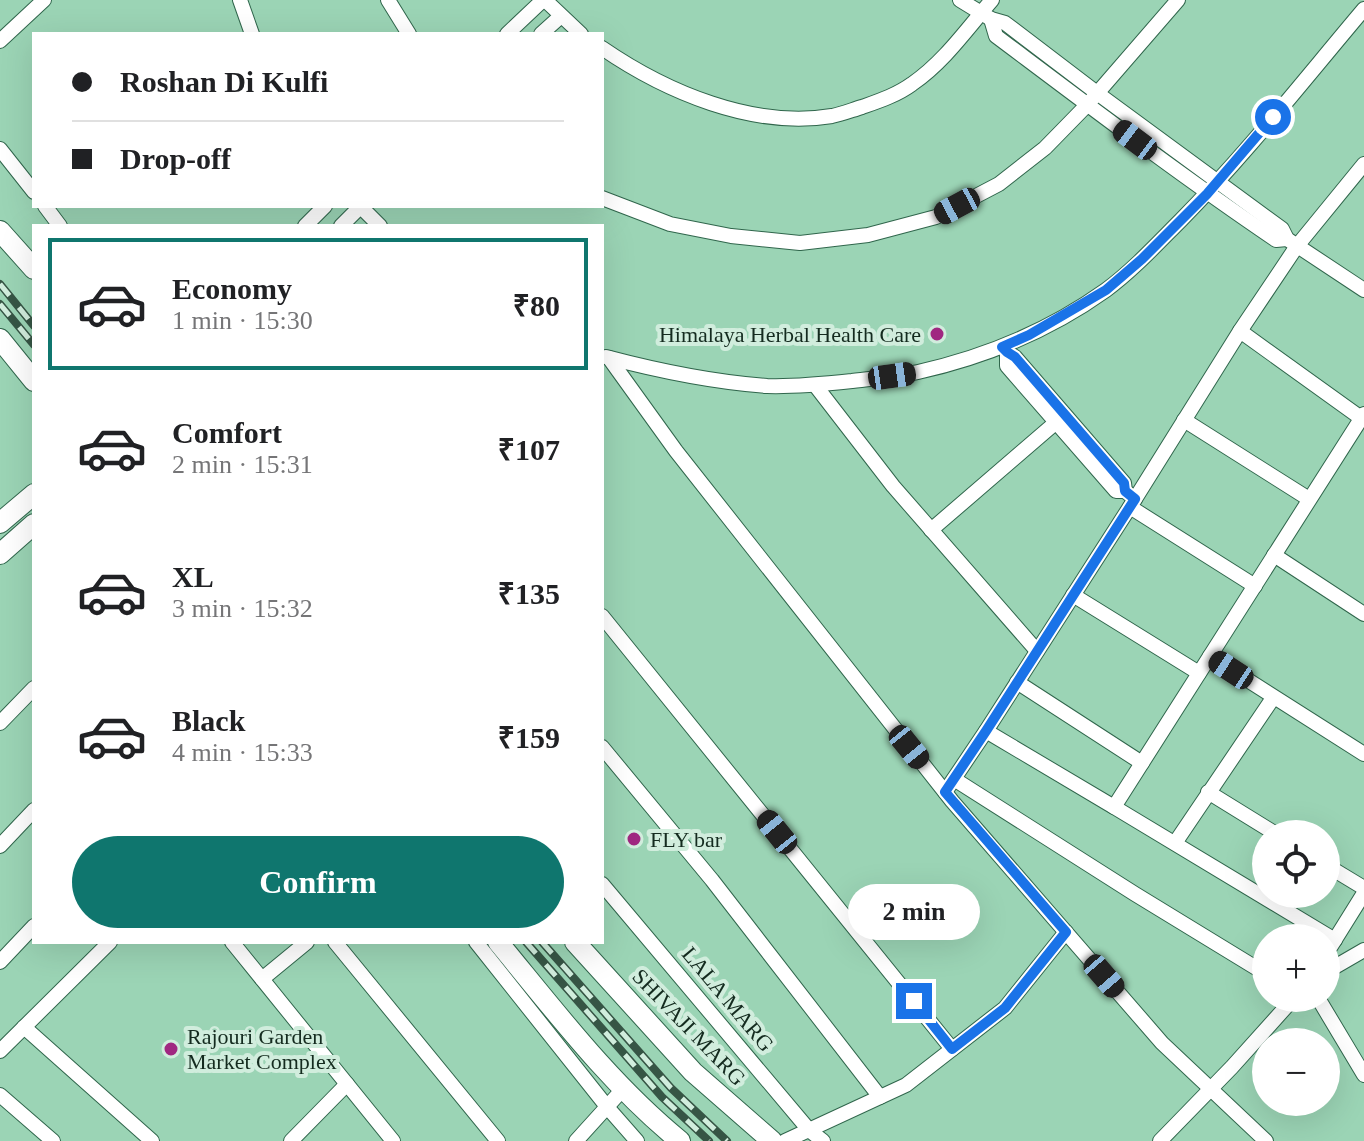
<!DOCTYPE html>
<meta charset="utf-8">
<style>
:root{--surface:#fff;--page:#f6f6f6;--text:#202124;--muted:#757577;--line:#e0e0e0;--accent:#0f766e}
body{margin:0;font-family:"Times New Roman",serif;background:var(--page);color:var(--text);height:100vh;display:flex;flex-direction:column;font-size:30px;white-space:nowrap}
*{box-sizing:border-box;margin:0}
p{font-size:26px;color:var(--muted)}
.icon{flex:none;width:44px;height:44px;fill:none;stroke:currentColor;stroke-width:2;stroke-linecap:round;stroke-linejoin:round}
.map{position:relative;flex:1;overflow:hidden}
.drawer{position:absolute;left:32px;top:224px;width:572px;height:720px;display:flex;flex-direction:column;background:var(--surface);border-radius:0px;box-shadow:0 8px 32px #0002}
.drawer>*{flex:none}
.top-card{position:absolute;left:32px;top:32px;width:572px;height:176px;border-radius:0px;box-shadow:0 8px 32px #0002;display:grid;align-content:center;height:176px;padding:0 40px;background:var(--surface)}
.fabs{position:absolute;left:1252px;top:820px;display:grid;gap:16px}
.fabs a{display:grid;place-items:center;width:88px;height:88px;border-radius:50%;background:var(--surface);box-shadow:0 8px 32px #0002;font-size:40px}
.end{position:absolute;width:36px;height:36px;margin:-18px;border:10px solid #1a73e8;background:#fff;box-shadow:0 0 0 4px #fff}
.from{border-radius:50%}
.bubble{position:absolute;height:56px;border-radius:28px;background:var(--surface);box-shadow:0 8px 32px #0002;font-size:26px;font-weight:700;line-height:56px;text-align:center}
.car{position:absolute;width:24px;height:48px;margin:-24px -12px;border-radius:10px;box-shadow:0 0 6px 2px #0007;background:linear-gradient(#222 24%,#8ab4d8 0 40%,#222 0 76%,#8ab4d8 0 86%,#222 0)}
.top-card b{display:flex;align-items:center;gap:28px;height:76px;font-size:30px}
.top-card b+b{border-top:2px solid var(--line)}
.top-card i{width:20px;height:20px;background:var(--text)}
ul{padding:14px 0 0;list-style:none}
li{display:flex;align-items:center;gap:24px;height:132px;margin:0 16px 12px;padding:0 24px;border:4px solid transparent;border-radius:0px}
li div{flex:1}
li b{display:block;font-size:30px}
li em{font-style:normal;font-weight:700}
li.on{border-color:var(--accent)}
li>.icon{width:72px;height:72px;stroke-width:1.5}
.cta{display:flex;gap:16px;margin-top:auto;padding:16px 40px}
.cta a{flex:1;height:92px;border-radius:48px;background:var(--accent);color:#fff;font-size:32px;font-weight:700;line-height:92px;text-align:center}
.map>svg:first-child{display:block}
</style>
<div class="map">
<svg width="1364" height="1141" viewBox="0 0 1364 1141">
<rect width="100%" height="100%" fill="#9bd4b5"/>
<g fill="none" stroke-linecap="round" stroke-linejoin="round">
<g stroke="#30664c" stroke-width="16">
<g id="street">
<polyline points="240,0 252,34"/>
<polyline points="388,0 409,34"/>
<polyline points="545,0 581,34"/>
<polyline points="960,0 991,19 1005,23 1097,93 1282,229 1287,239 1364,290"/>
<path d="M991,19l5,17c92,69 184,139 280,204l11,-1"/>
<polyline points="507,34 543,0"/>
<polyline points="541,34 561,16"/>
<polyline points="0,41 44,0"/>
<path d="M602,48c64,44 151,81 230,68 10,-2 20,-6 30,-9 17,-6 35,-12 50,-23 32,-22 55,-55 80,-84"/>
<polyline points="0,149 34,192"/>
<polyline points="602,198 670,224 731,236 800,243 868,235 936,217 999,184 1045,148 1087,105 1178,0"/>
<polyline points="45,206 60,226"/>
<polyline points="360,206 380,226"/>
<polyline points="305,226 325,206"/>
<polyline points="341,226 361,206"/>
<polyline points="1240,331 1361,418"/>
<polyline points="1002,347 1007,352 1015,357 1124,483 1125,491"/>
<polyline points="1007,352 1007,366 1116,491 1125,491 1135,499"/>
<path d="M606,357c53,14 107,25 161,29 28,1 57,-2 85,-5 22,-3 44,-4 66,-9 67,-15 132,-42 188,-82 27,-20 51,-46 75,-70 65,-66 123,-140 183,-211"/>
<polyline points="609,358 676,451 952,801 1162,1043 1266,1141"/>
<polyline points="815,385 893,486 1037,651"/>
<polyline points="1184,420 1309,499"/>
<polyline points="1130,507 1255,586"/>
<polyline points="931,530 1061,418"/>
<polyline points="1274,555 1364,614"/>
<polyline points="1073,595 1199,673"/>
<polyline points="602,616 952,1049"/>
<polyline points="1210,656 1364,754"/>
<polyline points="1017,682 1142,763"/>
<polyline points="0,723 34,688"/>
<polyline points="986,731 1114,807"/>
<polyline points="602,747 712,880 880,1097"/>
<polyline points="954,779 1135,894 1266,974"/>
<polyline points="945,792 986,731 1135,499 1240,331 1297,246 1364,164"/>
<polyline points="1208,792 1276,834"/>
<polyline points="1175,843 1273,698"/>
<polyline points="0,846 34,810"/>
<polyline points="1326,865 1364,888"/>
<polyline points="602,884 809,1130 823,1141"/>
<polyline points="1335,940 1114,807 1364,414"/>
<polyline points="232,942 393,1141"/>
<polyline points="335,942 498,1141"/>
<polyline points="476,942 608,1108 637,1141"/>
<polyline points="1326,954 1364,893"/>
<polyline points="0,962 34,926"/>
<polyline points="1326,972 1364,950"/>
<polyline points="262,979 307,942"/>
<polyline points="1318,998 1364,1075"/>
<polyline points="24,1027 152,1141"/>
<polyline points="0,1051 110,942"/>
<polyline points="0,1095 53,1141"/>
<polyline points="291,1141 347,1084"/>
<polyline points="576,1141 624,1088"/>
<polyline points="785,1141 906,1085 1005,1008 1066,932"/>
<polyline points="1160,1141 1232,1067 1294,998"/>
</g>
</g>
<g stroke="#30664c" stroke-width="22">
<g id="secondary">
<polyline points="0,231 34,269"/>
<polyline points="0,339 34,381"/>
<polyline points="0,523 34,494"/>
<polyline points="0,554 34,524"/>
<path d="M498,942c57,69 112,142 182,199"/>
<polyline points="575,942 693,1072 772,1141"/>
</g>
</g>
<use href="#street" stroke="#fff" stroke-width="14"/>
<use href="#secondary" stroke="#fff" stroke-width="20"/>
<g stroke="#365545" stroke-width="8">
<g id="rail">
<polyline points="0,284 34,326"/>
<polyline points="0,304 34,345"/>
<polyline points="526,942 662,1097 709,1141"/>
<polyline points="542,942 671,1088 727,1141"/>
</g>
</g>
<use href="#rail" stroke="#d1eddd" stroke-width="5" stroke-dasharray="15" stroke-linecap="butt"/>
</g>
<g fill="none" stroke-linecap="round" stroke-linejoin="round">
<polyline stroke="#1a73e8" stroke-width="10" points="914,1001 952,1049 1005,1008 1066,932 945,792 986,731 1135,499 1125,491 1124,483 1015,357 1007,352 1002,347 1029,335 1106,290 1142,259 1207,194 1273,117"/>
</g>
<g fill="#a02881" stroke="#d1eddd" stroke-width="3">
<circle cx="937" cy="334" r="8"/>
<circle cx="634" cy="839" r="8"/>
<circle cx="171" cy="1049" r="8"/>
</g>
<g text-anchor="middle" dominant-baseline="central" stroke-width="8" stroke-linejoin="round" paint-order="stroke">
<g font-size="22" fill="#142b1f" stroke="#d1eddd" text-anchor="start">
<text x="921" y="334" text-anchor="end">Himalaya Herbal Health Care</text>
<text x="650" y="839">FLY bar</text>
<text x="187" y="1036">Rajouri Garden<tspan x="187" dy="25">Market Complex</tspan></text>
</g>
<g font-size="22" fill="#142b1f" stroke="#d1eddd">
<text transform="translate(728 999) rotate(50)">LALA MARG</text>
<text transform="translate(689 1027) rotate(46)">SHIVAJI MARG</text>
</g>
</g>
</svg>
<div class="fabs">
<a><svg class="icon" aria-label="locate" viewBox="0 0 24 24"><circle cx="12" cy="12" r="6"/><path d="M12 2v4M12 18v4M2 12h4M18 12h4"/></svg></a>
<a>+</a>
<a>−</a>
</div>
<i class="end from" style="left:1273px;top:117px"></i>
<i class="end" style="left:914px;top:1001px"></i>
<div class="bubble" style="left:848px;top:884px;width:132px">2 min</div>
<i class="car" style="left:1135px;top:140px;rotate:307deg"></i>
<i class="car" style="left:957px;top:206px;rotate:242deg"></i>
<i class="car" style="left:892px;top:376px;rotate:82deg"></i>
<i class="car" style="left:1231px;top:670px;rotate:303deg"></i>
<i class="car" style="left:909px;top:747px;rotate:141deg"></i>
<i class="car" style="left:777px;top:832px;rotate:321deg"></i>
<i class="car" style="left:1104px;top:976px;rotate:139deg"></i>
<div class="top-card">
<b><i class="from"></i>Roshan Di Kulfi</b>
<b><i></i>Drop-off</b>
</div>
<section class="drawer">
<ul>
<li class="on"><svg class="icon" aria-label="car" viewBox="0 0 24 24"><path d="M5 17H2v-5l4-1 3-4h7l3 4 3 1v5h-3M9 17h6M6 11h13"/><circle cx="7" cy="17" r="2"/><circle cx="17" cy="17" r="2"/></svg><div><b>Economy</b><p>1 min · 15:30</p></div><em>₹80</em></li>
<li><svg class="icon" aria-label="car" viewBox="0 0 24 24"><path d="M5 17H2v-5l4-1 3-4h7l3 4 3 1v5h-3M9 17h6M6 11h13"/><circle cx="7" cy="17" r="2"/><circle cx="17" cy="17" r="2"/></svg><div><b>Comfort</b><p>2 min · 15:31</p></div><em>₹107</em></li>
<li><svg class="icon" aria-label="car" viewBox="0 0 24 24"><path d="M5 17H2v-5l4-1 3-4h7l3 4 3 1v5h-3M9 17h6M6 11h13"/><circle cx="7" cy="17" r="2"/><circle cx="17" cy="17" r="2"/></svg><div><b>XL</b><p>3 min · 15:32</p></div><em>₹135</em></li>
<li><svg class="icon" aria-label="car" viewBox="0 0 24 24"><path d="M5 17H2v-5l4-1 3-4h7l3 4 3 1v5h-3M9 17h6M6 11h13"/><circle cx="7" cy="17" r="2"/><circle cx="17" cy="17" r="2"/></svg><div><b>Black</b><p>4 min · 15:33</p></div><em>₹159</em></li>
</ul>
<div class="cta"><a>Confirm</a></div>
</section>
</div>
